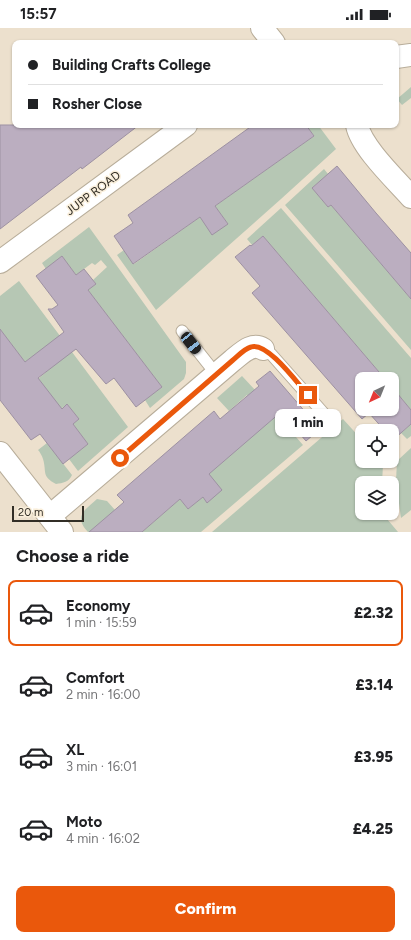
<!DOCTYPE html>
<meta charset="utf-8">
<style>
:root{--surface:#fff;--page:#f2f2f2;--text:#202124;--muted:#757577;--line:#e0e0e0;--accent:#ea580c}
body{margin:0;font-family:Figtree,sans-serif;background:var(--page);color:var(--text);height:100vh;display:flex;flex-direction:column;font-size:15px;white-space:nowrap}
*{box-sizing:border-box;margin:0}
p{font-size:13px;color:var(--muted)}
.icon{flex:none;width:22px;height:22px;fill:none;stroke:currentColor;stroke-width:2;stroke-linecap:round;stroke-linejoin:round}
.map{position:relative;height:504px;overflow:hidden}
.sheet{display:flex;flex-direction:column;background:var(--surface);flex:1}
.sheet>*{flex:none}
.hud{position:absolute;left:12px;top:12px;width:387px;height:88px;border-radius:8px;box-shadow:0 1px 3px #0004;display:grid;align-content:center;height:88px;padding:0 16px;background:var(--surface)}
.needle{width:26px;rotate:223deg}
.tools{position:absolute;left:355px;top:344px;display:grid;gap:8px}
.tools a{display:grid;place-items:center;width:44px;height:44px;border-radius:8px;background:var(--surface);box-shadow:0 1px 3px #0004;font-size:20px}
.scale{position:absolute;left:12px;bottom:10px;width:72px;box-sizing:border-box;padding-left:4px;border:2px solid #322e26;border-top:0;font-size:11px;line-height:14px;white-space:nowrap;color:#322e26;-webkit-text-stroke:3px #f9eeda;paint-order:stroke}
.end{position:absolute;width:18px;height:18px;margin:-9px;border:5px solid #ea580c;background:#fff;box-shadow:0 0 0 2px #fff}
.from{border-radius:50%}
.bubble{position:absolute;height:28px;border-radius:8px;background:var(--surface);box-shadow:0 1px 3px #0004;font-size:13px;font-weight:800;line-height:28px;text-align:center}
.car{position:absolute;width:12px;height:24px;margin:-12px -6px;border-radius:5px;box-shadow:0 0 3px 1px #0007;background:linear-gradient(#222 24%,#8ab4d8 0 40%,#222 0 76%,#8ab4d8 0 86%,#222 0)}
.hud b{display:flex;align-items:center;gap:14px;height:38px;font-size:15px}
.hud b+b{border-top:1px solid var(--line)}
.hud i{width:10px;height:10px;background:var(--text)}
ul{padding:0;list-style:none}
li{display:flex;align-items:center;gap:12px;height:66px;margin:0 8px 6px;padding:0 8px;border:2px solid transparent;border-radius:8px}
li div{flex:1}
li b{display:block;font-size:15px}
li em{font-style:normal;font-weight:800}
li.current{border-color:var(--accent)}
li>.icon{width:36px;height:36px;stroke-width:1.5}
h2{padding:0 16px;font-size:18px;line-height:48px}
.primary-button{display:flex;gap:8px;margin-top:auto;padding:8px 16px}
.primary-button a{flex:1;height:46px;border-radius:8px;background:var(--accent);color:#fff;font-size:16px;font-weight:800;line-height:46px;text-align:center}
.status{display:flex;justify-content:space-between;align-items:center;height:28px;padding:0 20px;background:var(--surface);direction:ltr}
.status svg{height:11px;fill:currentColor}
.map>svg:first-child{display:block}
</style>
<div class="status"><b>15:57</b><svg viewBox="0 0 49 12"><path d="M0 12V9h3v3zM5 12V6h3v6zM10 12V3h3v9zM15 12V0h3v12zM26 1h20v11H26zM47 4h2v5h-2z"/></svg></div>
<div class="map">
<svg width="411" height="504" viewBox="0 0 411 504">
<rect width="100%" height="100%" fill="#ece0cd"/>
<g fill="#b6c7b4">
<polygon points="411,59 411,70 402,77 397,71"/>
<polygon points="306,97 318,97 336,121 281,171 156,282 117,227 124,222 134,236 200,189 212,206 228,196 215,178 314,108"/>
<polygon points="324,141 328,146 312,160 328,179 331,177 411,271 411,322 285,177"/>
<polygon points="281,180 411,330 411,382 392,359 392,351 385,351 263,208 252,217 247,211"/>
<polygon points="89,199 186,334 186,345 184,351 150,380 145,372 162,359 88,262 96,256 93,252 107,239 101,232 95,237 92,235 76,247 62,228 46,241 42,235"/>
<polygon points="19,253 128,399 78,443 69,431 88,416 73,396 79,391 67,376 61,381 38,351 52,339 40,323 25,334 0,301 0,268"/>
<polygon points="242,348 257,364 250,370 247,367 229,383 217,370"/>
<polygon points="262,370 303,417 201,504 142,504 180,471 188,481 203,469 207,474 209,446"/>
<polygon points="343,391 362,412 362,433 381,433 383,437 382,455 362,455 362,485 382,485 398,504 212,504"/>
<polygon points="411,396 411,408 407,411 401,405"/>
<path d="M47,415l25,32c-3,7 -9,8 -16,9 -15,-8 -9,-12 -13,-25 -1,-3 -3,-7 -5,-9z"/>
<polygon points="411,420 411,482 401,490 396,453 397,433"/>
<path d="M97,471l10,2 8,9 -20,22h-7c-15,-16 -3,-22 9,-33z"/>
</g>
<g fill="#bbaec0" stroke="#9d91a2">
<polygon points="0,97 139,97 82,141 81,139 0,201"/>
<polygon points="253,97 306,97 314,108 215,178 228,196 212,207 200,189 133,236 114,208 133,195 128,187"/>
<polygon points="337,138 376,185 411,225 411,271 331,177 328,179 312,160"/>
<polygon points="263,208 385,351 362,351 362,381 392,381 392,359 411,382 411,396 393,412 392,403 385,403 369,385 362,391 252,265 260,258 235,229 250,217 251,218"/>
<polygon points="62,228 76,247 84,241 96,256 88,262 162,359 136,379 114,350 106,356 76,321 38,350 62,381 67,376 79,391 73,396 88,416 63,436 40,406 31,412 0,372 0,301 25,334 64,304 48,281 52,281 58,277 36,248"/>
<polygon points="270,343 320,401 306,413 281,384 209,446 222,462 207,475 203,469 188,481 180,471 142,504 89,504 124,474 117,467 214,383 220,391 259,358 256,354"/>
</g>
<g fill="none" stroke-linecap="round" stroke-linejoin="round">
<g stroke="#b8ad9a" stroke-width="13">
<g id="lane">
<polyline points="182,303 216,346"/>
<polyline points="263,321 271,326 326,388"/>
</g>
</g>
<g stroke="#b8ad9a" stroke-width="24">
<g id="street">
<polyline points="262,0 274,15"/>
<polyline points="396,29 411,27"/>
<path d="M357,97c4,22 39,55 54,72"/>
<polyline points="0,234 186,97"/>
<polyline points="0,425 62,504"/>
<path d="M50,488l183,-156c9,-7 19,-18 30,-11"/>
</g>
</g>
<use href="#lane" stroke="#fff" stroke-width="11"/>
<use href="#street" stroke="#fff" stroke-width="22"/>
</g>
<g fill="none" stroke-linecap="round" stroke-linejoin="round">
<path stroke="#ea580c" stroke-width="5" d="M120,430l113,-98c5,-4 11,-11 18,-13 16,-6 47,37 57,48"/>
</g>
<g text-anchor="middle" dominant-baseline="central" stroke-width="3" stroke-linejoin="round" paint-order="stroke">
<g font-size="12" fill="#322e26" stroke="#f9eeda">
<text transform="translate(93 165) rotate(-37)">JUPP ROAD</text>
</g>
</g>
</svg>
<div class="tools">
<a><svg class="needle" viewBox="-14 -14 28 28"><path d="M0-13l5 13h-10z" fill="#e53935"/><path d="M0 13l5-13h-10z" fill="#757577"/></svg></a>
<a><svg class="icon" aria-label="locate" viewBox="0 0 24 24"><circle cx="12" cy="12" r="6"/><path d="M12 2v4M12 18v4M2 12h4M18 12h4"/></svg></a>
<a><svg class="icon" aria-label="layers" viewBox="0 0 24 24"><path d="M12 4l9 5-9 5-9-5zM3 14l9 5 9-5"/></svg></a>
</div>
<div class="scale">20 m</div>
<i class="end from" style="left:120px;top:430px"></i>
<i class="end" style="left:308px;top:367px"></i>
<div class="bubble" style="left:275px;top:381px;width:66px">1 min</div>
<i class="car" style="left:191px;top:315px;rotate:142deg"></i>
<div class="hud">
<b><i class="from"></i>Building Crafts College</b>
<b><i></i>Rosher Close</b>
</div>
</div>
<section class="sheet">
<h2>Choose a ride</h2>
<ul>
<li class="current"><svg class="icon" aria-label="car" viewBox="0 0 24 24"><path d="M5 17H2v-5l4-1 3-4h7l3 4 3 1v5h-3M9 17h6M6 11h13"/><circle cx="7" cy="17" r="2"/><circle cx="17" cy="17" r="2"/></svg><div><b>Economy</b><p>1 min · 15:59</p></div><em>£2.32</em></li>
<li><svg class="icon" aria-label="car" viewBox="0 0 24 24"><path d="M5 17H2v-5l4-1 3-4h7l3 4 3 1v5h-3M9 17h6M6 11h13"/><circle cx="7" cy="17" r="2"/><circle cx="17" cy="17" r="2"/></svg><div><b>Comfort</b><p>2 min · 16:00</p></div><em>£3.14</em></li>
<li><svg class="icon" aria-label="car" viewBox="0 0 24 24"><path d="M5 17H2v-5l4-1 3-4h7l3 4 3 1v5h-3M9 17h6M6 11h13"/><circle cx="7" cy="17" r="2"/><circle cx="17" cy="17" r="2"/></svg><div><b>XL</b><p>3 min · 16:01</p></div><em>£3.95</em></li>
<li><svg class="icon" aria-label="car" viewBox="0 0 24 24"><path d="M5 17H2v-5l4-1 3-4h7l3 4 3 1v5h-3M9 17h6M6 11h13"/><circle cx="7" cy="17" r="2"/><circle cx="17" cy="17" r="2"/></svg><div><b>Moto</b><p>4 min · 16:02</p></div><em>£4.25</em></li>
</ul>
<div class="primary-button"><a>Confirm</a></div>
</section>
